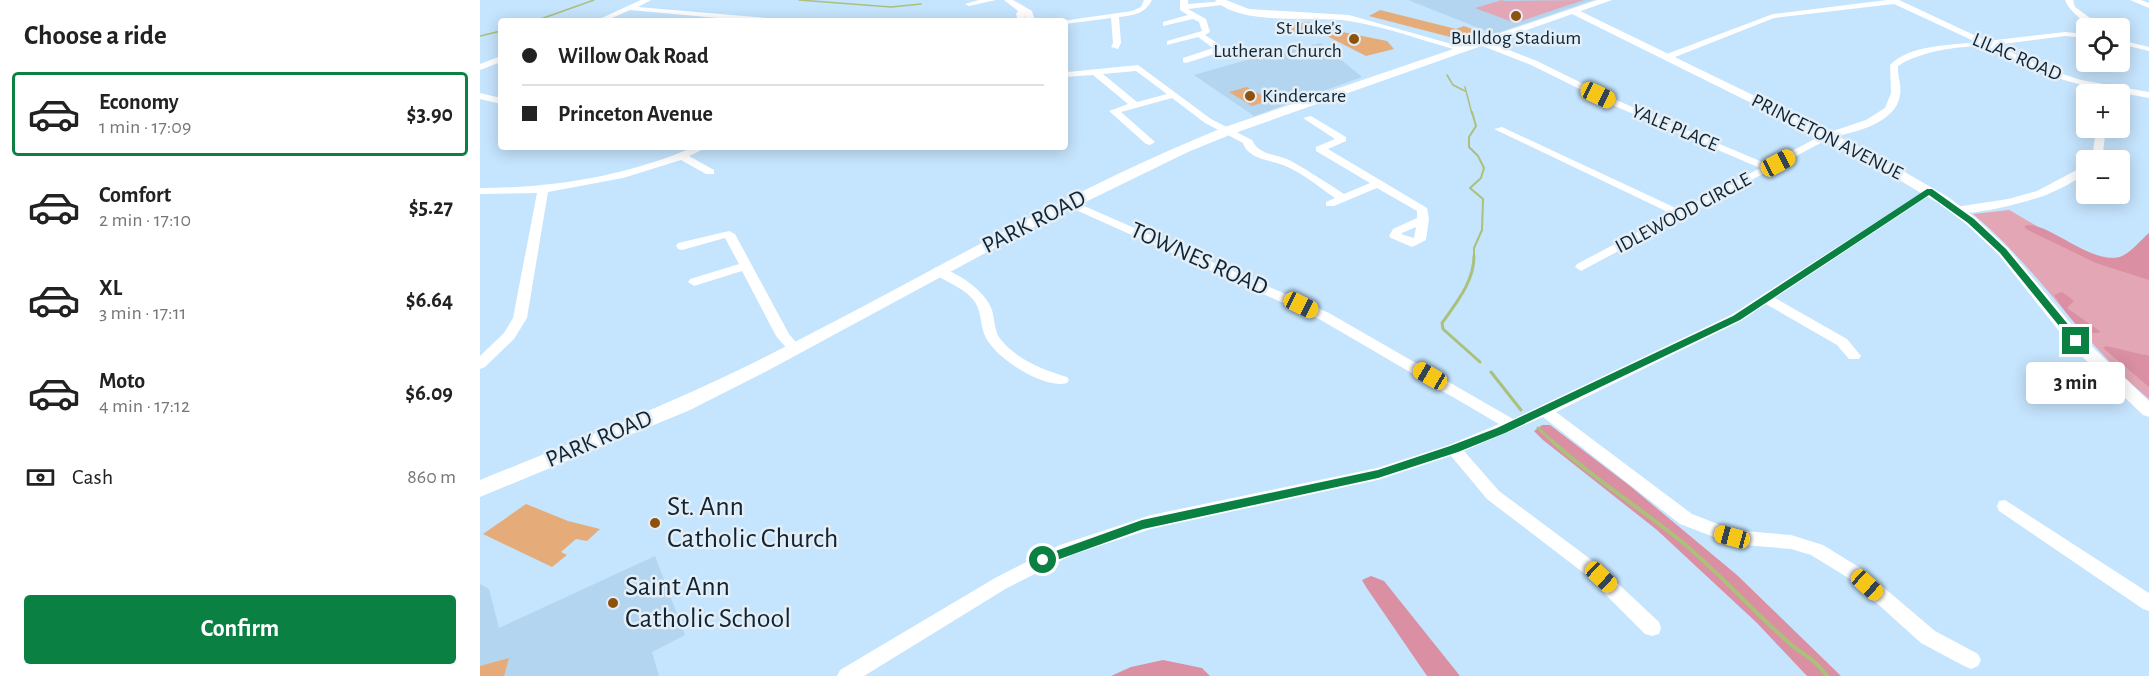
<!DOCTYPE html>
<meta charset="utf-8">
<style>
:root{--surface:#fff;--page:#f2f2f2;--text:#222;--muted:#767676;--line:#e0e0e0;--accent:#0b8043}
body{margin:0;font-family:"Alegreya Sans",sans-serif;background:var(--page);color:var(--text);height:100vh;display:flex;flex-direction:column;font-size:22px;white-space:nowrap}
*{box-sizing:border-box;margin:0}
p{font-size:20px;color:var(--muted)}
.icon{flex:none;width:33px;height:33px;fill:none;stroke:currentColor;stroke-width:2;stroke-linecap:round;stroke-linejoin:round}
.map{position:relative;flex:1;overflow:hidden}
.panel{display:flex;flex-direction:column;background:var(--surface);width:480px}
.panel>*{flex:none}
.top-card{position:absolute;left:18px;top:18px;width:570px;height:132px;border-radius:6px;box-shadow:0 3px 15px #0003;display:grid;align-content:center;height:132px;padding:0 24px;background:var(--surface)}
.controls{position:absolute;left:1596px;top:18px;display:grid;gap:12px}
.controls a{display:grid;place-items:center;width:54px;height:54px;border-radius:6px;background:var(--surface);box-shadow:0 3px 15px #0003;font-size:30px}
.end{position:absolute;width:27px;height:27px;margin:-14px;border:8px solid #0b8043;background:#fff;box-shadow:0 0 0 3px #fff}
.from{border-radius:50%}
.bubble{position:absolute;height:42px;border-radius:6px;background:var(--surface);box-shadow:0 3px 15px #0003;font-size:20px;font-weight:600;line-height:42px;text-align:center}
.car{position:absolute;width:18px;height:36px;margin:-18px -9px;border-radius:8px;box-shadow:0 0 4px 2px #0007;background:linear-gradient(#f5c518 24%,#345 0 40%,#f5c518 0 76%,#345 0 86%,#f5c518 0)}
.top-card b{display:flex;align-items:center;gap:21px;height:57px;font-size:22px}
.top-card b+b{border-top:2px solid var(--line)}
.top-card i{width:15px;height:15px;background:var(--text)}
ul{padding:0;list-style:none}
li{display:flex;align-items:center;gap:18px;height:84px;margin:0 12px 9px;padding:0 12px;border:3px solid transparent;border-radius:6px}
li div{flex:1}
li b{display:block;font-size:22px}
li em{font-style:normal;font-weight:600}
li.current{border-color:var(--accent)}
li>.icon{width:54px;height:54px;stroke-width:1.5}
h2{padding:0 24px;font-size:27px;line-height:72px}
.pay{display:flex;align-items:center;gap:15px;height:66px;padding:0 24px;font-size:22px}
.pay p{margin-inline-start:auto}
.action{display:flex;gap:12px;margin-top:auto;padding:12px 24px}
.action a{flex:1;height:69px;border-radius:6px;background:var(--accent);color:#fff;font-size:24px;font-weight:600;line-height:69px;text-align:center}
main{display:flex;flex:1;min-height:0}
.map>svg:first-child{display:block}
</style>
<main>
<section class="panel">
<h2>Choose a ride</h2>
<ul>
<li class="current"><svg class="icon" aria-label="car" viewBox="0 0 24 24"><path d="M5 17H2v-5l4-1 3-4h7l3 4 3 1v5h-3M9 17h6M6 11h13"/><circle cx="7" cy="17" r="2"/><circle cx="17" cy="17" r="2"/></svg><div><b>Economy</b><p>1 min · 17:09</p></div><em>$3.90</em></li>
<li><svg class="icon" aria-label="car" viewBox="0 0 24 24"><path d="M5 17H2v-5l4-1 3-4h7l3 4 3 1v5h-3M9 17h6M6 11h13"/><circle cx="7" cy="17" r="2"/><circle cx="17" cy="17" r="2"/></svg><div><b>Comfort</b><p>2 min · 17:10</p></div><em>$5.27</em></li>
<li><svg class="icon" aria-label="car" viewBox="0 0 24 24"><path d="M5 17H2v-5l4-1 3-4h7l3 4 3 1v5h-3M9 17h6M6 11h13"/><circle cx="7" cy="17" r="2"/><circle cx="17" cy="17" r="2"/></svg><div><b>XL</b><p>3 min · 17:11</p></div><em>$6.64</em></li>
<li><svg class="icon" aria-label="car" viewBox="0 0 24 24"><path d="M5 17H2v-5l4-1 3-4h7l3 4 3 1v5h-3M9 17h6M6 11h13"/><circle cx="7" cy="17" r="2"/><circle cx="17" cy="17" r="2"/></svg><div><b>Moto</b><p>4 min · 17:12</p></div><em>$6.09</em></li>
</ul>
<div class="pay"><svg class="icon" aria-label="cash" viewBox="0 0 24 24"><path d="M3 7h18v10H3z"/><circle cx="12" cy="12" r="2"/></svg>Cash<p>860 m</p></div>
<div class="action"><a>Confirm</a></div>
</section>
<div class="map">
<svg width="1669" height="676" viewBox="0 0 1669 676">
<rect width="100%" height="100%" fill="#c5e4fd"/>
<g fill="#b3d5f0">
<polygon points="928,0 1113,0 1014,34"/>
<polygon points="841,43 882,77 774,116 714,75 763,61"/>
<polygon points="175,556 205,635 172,652 179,676 0,676 0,584 9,589 19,628"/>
</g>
<g fill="#e3a6b5">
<polygon points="1022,0 1024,1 1104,0 1035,23 995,8"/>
<path d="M1529,210c24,13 85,54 111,47 10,-3 21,-17 29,-24v166c-66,-55 -110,-130 -176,-185z"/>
</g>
<g fill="#da8fa2">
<path d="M1547,225c25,-1 72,46 97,30 9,-5 17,-15 25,-22v47l-53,-17 -68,-33 -4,-3z"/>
<path d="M1582,292l12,9 -7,7 34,24c-21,7 -36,-22 -47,-37z"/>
<polygon points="1626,346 1669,356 1669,387 1623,348"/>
<polygon points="1062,425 1070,425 1150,486 1257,575 1361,676 1327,676 1277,623 1177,530 1063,440 1054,431"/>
<polygon points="891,576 904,581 980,676 947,676 886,587 882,580"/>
<polygon points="683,660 722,668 730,676 631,676 651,667"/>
</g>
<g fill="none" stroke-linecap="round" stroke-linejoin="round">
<g stroke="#aac07b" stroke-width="1.5">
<polyline points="319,0 411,7 441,4"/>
<polyline points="55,21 114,0"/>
<polyline points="0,36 21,31"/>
<polyline points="967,75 973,85 985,91"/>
<polyline points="985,87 992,114"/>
</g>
<polyline stroke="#aac07b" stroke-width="2" points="992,112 996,126 989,137 989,147 998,156 1004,168 1001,178 990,188 1003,199 1002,230 994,248 994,258"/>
<g stroke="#aac07b" stroke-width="3">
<path d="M994,256c0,26 -18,47 -32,67l1,6 37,33"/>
<polyline points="1011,372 1041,410"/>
<polyline points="1058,428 1073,442"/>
</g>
<path stroke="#aac07b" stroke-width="4" d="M1071,440c41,38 88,67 131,102 36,30 69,67 104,98 15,15 27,16 41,36"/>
</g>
<g fill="#e5ac79">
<polygon points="900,10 976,29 984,26 997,31 978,39 889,16"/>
<polygon points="828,22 838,27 907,41 914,49 886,56 841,33 822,36 804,27"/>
<polygon points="767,87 790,100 772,106 749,92"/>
<polygon points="46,504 88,521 120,529 107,541 96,539 81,552 87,555 72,567 3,534"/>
<polygon points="29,658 24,676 0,676 0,666"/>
</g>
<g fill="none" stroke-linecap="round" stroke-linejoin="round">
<g fill="#fff" fill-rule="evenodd">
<polygon points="161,0 171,0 158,7 298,19 302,21 271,21 150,10 125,21 115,21"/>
<polygon points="499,0 516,0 489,6 485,4"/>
<polygon points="524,0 533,0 552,11 555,21 547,21 544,14 546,21 538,21 536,14 538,11"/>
<path d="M664,0h8c-7,14 -18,15 -33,17l2,26 -3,6 -7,-2 2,-4 -2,-25 -46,6v-3h-3l70,-10 9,-4z"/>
<polygon points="700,0 708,0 708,4 745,1 746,3 742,5 708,9 726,19 730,32 725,35 740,45 741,52 706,63 703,62 703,58 733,48 718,37 687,45 687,41 722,31 719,22 713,19 683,26 683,22 708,15 700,10"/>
<path d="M1407,0h12l88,41 78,-9 21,2v4l-21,-2 -70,9 53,24 33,11 68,12v6c-36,-7 -74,-12 -108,-26 -14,-5 -46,-25 -59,-26 -24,0 -64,6 -84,20 -1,10 4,19 2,29 -4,29 -46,37 -70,43l-249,133 -6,-4 2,-3 95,-50 -178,-85 8,-2 178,83 80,-42 -150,-64 -79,-39 -51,-20v-4h6l51,20 79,39 151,64 57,-30 42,-14 19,-12 6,-15 -1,-28c21,-21 58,-19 86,-23l-82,-38 -120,14 -104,41h-6v-4l109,-41z"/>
<path d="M1585,0h8l2,7 29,21c-15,0 -34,-15 -39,-28z"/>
<polygon points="1650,0 1661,0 1669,3 1669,8"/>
<polygon points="1640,40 1669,47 1669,51 1640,44"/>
<polygon points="21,56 21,62 0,70 0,64"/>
<path d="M658,65l73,54 41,21c7,16 26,14 39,21 18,10 36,22 53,33l26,-11 -54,-32v-4l19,-8 -32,-21 8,-2 35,21v4l-18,8 99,59 2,11 -3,21 -14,7 -21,-9 -2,-2 4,-7 24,-11v-7l-40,-23 -43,18h-8v-4l9,-4c-16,-11 -34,-26 -52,-33 -13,-5 -35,-6 -40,-22l-38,-20 -33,-25 -51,14 34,30 -5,3 -4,-1 -37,-33 19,-7 -35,-29 -28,2v-4l3,-1zM656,71l31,23 -30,8 -34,-28zM936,227l-2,11 -13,-4 1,-1z"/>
<polygon points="0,93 21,98 21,104 0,99"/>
<polygon points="1616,128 1626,128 1623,152 1618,160 1608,160 1613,152"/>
<path d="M214,147h14l-19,9 25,14v4h-8l-25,-14 -58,18 -75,14 -21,126 -13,21 -29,28 -5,2v-13l24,-23 9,-15 24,-125 -57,1v-6c74,0 146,-12 214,-41z"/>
<path d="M1606,165v8c-12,9 -26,16 -40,22 -16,6 -84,25 -96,15l6,-3 52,-8 29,-8z"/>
<polygon points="1449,188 1453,189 1453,193 1295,298 1367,339 1381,356 1379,359 1369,359 1357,345 1286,304 1261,321 1076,412 1212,514 1253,530 1311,535 1343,545 1382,569 1455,631 1498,654 1501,660 1498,666 1491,669 1484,666 1441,643 1370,579 1331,555 1311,549 1252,544 1200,524 1063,417 984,451 1019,491 1117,564 1179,622 1181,628 1179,634 1172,636 1165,634 1105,574 1007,499 971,456 898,480 671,529 592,555 527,588 384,676 357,676 360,670 515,578 580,545 671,515 897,468 969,445 1019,424 839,319 587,206 587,202 595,202 849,313 1033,419 1251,315"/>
<polygon points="249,231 255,234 309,334 321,348 319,351 309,351 296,336 262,271 214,286 208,282 210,279 259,264 245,238 202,250 198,249 196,246 198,243"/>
<path d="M458,267c19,5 47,23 54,43 3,10 2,23 10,31 16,19 42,29 65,36l2,3 -2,3c-23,7 -71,-25 -81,-45 -6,-11 -4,-25 -11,-36 -9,-13 -28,-20 -41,-28l-2,-3 2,-3z"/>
<polygon points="1525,500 1669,593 1669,611 1663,609 1519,511 1517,506 1519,501"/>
</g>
<g fill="#fff" fill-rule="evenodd">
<path d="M735,0h11l23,9 100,6 120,34 -5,3c-38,-10 -76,-25 -115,-31 -36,-6 -108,6 -134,-21z"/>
<polygon points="1090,9 1096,9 1390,152 1468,197 1496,218 1528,248 1602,337 1669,401 1669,417 1663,415 1590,345 1518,254 1486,224 1458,203 1382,158 1090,13"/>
</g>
<path fill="#fff" fill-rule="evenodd" d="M1117,0h15l-380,134 -44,18 -162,79 -259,140 -77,39 -210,87v-17c91,-37 183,-73 271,-116 158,-78 308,-170 471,-236z"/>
</g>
<polygon fill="#0b8043" points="1447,189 1452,189 1494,219 1526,249 1600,339 1600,343 1593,343 1520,253 1488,223 1449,195 1260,320 1025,433 978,452 898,478 663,529 563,565 557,560 559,557 662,520 898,470 970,446 1017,428 1253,316"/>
<g fill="#8d520d" stroke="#e4eef6" stroke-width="2">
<circle cx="1036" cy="16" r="6"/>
<circle cx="874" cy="39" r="6"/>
<circle cx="770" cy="96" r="6"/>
<circle cx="175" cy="523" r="6"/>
<circle cx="133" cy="603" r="6"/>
</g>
<g text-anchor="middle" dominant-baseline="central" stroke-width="5" stroke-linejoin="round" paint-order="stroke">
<g font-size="20" fill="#102434" stroke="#e4eef6" text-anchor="end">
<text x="862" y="28">St Luke's<tspan x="862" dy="23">Lutheran Church</tspan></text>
<text x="1036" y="38" text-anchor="middle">Bulldog Stadium</text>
<text x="782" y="96" text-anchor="start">Kindercare</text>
</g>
<g font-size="20" fill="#102434" stroke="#e4eef6">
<text transform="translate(1537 57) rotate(23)">LILAC ROAD</text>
<text transform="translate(1195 128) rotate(23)">YALE PLACE</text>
<text transform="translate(1347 137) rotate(27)">PRINCETON AVENUE</text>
<text transform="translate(1203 213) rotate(-28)">IDLEWOOD CIRCLE</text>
</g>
<g font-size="24" fill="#102434" stroke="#e4eef6">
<text transform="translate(554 222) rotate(-27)">PARK ROAD</text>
<text transform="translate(719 259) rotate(24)">TOWNES ROAD</text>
<text transform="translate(119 439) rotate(-23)">PARK ROAD</text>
</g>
<g font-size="28" fill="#102434" stroke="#e4eef6" text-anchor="start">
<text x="187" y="507">St. Ann<tspan x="187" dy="32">Catholic Church</tspan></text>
<text x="145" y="587">Saint Ann<tspan x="145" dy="32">Catholic School</tspan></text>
</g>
</g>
</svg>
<div class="controls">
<a><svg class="icon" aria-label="locate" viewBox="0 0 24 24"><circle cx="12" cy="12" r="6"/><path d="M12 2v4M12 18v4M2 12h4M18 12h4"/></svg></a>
<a>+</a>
<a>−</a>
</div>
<i class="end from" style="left:563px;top:560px"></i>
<i class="end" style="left:1596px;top:341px"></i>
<div class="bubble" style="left:1546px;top:362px;width:99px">3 min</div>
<i class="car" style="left:1118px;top:95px;rotate:115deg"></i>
<i class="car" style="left:1298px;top:163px;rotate:62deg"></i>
<i class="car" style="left:821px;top:305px;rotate:116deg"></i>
<i class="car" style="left:950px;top:376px;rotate:300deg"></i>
<i class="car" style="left:1252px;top:537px;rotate:285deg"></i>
<i class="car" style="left:1121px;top:577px;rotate:133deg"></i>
<i class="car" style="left:1387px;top:585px;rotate:132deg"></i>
<div class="top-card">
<b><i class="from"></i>Willow Oak Road</b>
<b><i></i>Princeton Avenue</b>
</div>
</div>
</main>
